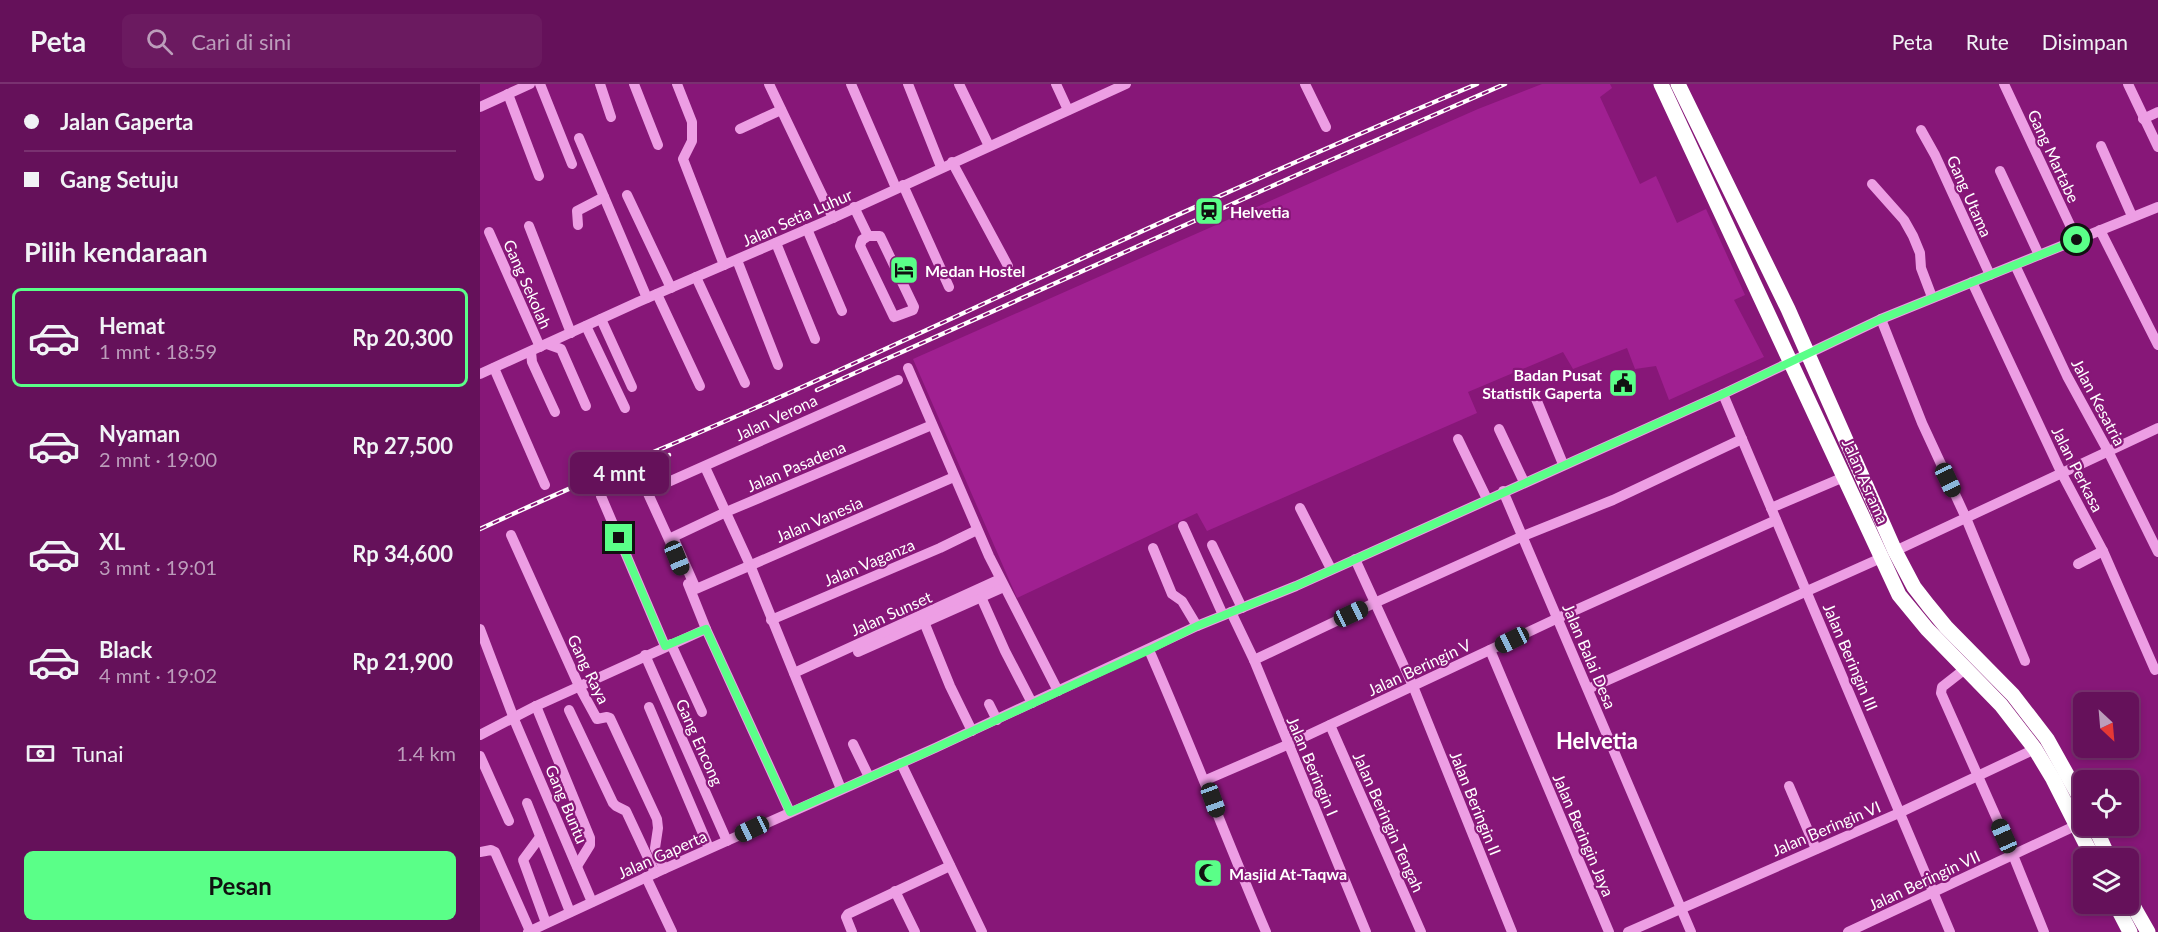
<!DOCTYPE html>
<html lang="id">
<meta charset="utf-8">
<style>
:root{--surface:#65115a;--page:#6b1a60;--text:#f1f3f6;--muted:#bc9dbb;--line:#793170;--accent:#5aff88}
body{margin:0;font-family:Lato,sans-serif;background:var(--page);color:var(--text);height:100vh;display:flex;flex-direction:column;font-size:22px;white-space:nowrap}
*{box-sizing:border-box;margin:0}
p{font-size:20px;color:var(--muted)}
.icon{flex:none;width:33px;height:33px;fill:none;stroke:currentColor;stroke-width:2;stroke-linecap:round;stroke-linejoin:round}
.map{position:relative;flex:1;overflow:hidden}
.panel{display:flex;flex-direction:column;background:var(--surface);width:480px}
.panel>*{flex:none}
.banner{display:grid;align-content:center;height:132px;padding:0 24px;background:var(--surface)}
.needle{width:39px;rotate:154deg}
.controls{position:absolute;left:1593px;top:608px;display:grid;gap:12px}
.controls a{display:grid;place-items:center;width:66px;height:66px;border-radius:9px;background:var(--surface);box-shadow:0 3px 9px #0003,0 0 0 2px var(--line);font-size:30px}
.end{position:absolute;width:27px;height:27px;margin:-14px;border:8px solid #5aff88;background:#111;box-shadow:0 0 0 3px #111}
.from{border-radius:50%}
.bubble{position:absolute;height:42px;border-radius:9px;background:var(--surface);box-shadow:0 3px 9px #0003,0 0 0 2px var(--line);font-size:20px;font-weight:700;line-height:42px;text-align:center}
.car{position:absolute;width:18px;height:36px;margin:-18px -9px;border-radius:8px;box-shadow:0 0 4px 2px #0007;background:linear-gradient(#222 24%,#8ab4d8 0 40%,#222 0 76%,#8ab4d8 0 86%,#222 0)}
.banner b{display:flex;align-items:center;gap:21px;height:57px;font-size:22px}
.banner b+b{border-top:2px solid var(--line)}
.banner i{width:15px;height:15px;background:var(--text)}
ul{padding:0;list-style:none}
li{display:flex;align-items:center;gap:18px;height:99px;margin:0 12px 9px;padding:0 12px;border:3px solid transparent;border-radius:9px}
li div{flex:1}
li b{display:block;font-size:22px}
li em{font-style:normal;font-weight:700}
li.on{border-color:var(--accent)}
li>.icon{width:54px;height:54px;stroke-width:1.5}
h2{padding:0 24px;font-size:27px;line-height:72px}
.pay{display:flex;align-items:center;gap:15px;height:66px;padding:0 24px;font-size:22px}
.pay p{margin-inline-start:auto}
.button{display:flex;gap:12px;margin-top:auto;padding:12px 24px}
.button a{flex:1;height:69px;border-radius:9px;background:var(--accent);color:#111;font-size:24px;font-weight:700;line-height:69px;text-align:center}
header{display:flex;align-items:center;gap:36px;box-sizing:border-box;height:84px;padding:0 30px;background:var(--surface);border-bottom:2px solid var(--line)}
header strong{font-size:28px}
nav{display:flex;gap:33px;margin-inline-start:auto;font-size:21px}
.search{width:420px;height:54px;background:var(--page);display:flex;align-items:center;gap:15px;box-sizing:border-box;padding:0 21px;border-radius:9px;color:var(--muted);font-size:22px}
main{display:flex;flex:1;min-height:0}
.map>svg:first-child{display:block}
</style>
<header>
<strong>Peta</strong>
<div class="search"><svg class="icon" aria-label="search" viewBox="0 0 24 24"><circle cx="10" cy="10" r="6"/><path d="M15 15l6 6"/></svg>Cari di sini</div>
<nav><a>Peta</a><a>Rute</a><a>Disimpan</a></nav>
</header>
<main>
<section class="panel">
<div class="banner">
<b><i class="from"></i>Jalan Gaperta</b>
<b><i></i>Gang Setuju</b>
</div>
<h2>Pilih kendaraan</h2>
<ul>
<li class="on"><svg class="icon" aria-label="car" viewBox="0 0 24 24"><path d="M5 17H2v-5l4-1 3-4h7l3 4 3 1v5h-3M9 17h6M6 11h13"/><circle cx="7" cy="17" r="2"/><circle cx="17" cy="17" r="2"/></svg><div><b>Hemat</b><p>1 mnt · 18:59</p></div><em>Rp 20,300</em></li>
<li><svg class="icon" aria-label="car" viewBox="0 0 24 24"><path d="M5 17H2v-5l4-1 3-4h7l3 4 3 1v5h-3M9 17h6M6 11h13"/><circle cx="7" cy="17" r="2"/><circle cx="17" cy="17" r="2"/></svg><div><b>Nyaman</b><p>2 mnt · 19:00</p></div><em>Rp 27,500</em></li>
<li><svg class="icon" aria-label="car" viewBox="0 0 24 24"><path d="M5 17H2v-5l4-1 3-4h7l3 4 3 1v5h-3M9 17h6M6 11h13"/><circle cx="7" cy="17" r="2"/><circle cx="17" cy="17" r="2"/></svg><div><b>XL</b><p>3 mnt · 19:01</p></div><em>Rp 34,600</em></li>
<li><svg class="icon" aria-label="car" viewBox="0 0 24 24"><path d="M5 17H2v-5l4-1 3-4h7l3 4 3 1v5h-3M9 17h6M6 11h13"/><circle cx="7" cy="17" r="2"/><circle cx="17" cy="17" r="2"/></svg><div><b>Black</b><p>4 mnt · 19:02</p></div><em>Rp 21,900</em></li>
</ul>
<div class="pay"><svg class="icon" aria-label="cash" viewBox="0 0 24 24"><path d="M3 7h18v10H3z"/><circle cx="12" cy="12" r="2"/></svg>Tunai<p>1.4 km</p></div>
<div class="button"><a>Pesan</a></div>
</section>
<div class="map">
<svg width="1678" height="848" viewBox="0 0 1678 848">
<rect width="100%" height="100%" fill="#871778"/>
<polygon fill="#a02091" points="1062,0 1130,0 1132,4 1120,13 1160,100 1176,92 1197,139 1226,125 1265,211 1254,216 1284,273 1189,316 1176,282 1155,285 1147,264 1093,285 1083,268 988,308 997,329 727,447 717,429 537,514 433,275 998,25"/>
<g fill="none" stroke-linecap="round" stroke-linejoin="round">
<g stroke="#ed9ee4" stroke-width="10">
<polyline points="60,0 92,80"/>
<polyline points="120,0 131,33"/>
<polyline points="154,0 178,61"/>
<polyline points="197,0 212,38 212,57 203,75 244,181"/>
<polyline points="289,0 353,134"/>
<polyline points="371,0 416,104"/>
<polyline points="428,0 461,83"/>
<polyline points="479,0 509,62"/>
<polyline points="576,0 588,26"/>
<polyline points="825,0 846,43"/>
<polyline points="1524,0 1597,156"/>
<polyline points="1648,0 1678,63"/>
<polyline points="28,10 59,92"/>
<polyline points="0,23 50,0"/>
<polyline points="1663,35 1678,28"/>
<polyline points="260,45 301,26"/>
<polyline points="1441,46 1455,71 1510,191"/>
<polyline points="99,54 167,214"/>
<polyline points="1621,62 1652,132"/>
<polyline points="472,78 528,182"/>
<polyline points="1520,87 1559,171"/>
<polyline points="1392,100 1424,136 1433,152 1440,169 1441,184 1452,213"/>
<polyline points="423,101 469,203"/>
<polyline points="147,111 191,204"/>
<polyline points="374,123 388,152 400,152 434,223 433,226 414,233 380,162 382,156 388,152"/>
<polyline points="98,141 97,127 124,113"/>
<polyline points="49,142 91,249"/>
<polyline points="327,145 362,227"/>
<polyline points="1620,146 1678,261"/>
<polyline points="9,148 60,263"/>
<polyline points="296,159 335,255"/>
<polyline points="257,176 298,281"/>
<polyline points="1535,181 1587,292 1628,367 1678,468"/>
<polyline points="216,193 265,299"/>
<polyline points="1492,198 1581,388 1623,467 1675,586"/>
<polyline points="177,210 220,302"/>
<polyline points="121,235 152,303"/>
<polyline points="1401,235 1442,339 1486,434 1545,577"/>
<polyline points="106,242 145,324"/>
<polyline points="67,260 81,265 106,322"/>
<polyline points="51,268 52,278 75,328"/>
<polyline points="14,284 65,401"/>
<polyline points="428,284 509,472 578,607"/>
<polyline points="0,290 158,218 353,134 646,0"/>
<polyline points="1054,310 1083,380"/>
<polyline points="1243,310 1470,848"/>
<polyline points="452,341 246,428 193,453 216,505 474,393"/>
<polyline points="1019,345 1044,398"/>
<polyline points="978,355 1007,415"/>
<polyline points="225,383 270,481 361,705"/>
<polyline points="160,392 191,460"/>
<polyline points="186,399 418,296"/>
<polyline points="1023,407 1211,848"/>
<polyline points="121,412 185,562"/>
<polyline points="820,424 851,485"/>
<polyline points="1291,424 1364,393"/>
<polyline points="703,442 743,531"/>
<polyline points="31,451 99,602 117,635 127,633 130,634 177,735 178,744 175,764 184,785"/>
<polyline points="732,461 762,524"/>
<polyline points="673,464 692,510 702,517 717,542"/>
<polyline points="1415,467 1678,344"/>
<polyline points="875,475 933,602 1032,848"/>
<polyline points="1598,480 1623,467"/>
<polyline points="208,500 226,545 310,728"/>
<polyline points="501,513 525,567 552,619"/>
<polyline points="751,528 774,576 886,848"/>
<polyline points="291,536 460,464 497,446"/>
<polyline points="444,538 470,602 492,647"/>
<polyline points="0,545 36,640 112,818"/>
<polyline points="191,560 222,628"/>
<path d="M669,566c41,93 77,188 117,282"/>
<polyline points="1010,566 1129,848"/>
<polyline points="378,568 524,503"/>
<polyline points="165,571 247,757"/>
<polyline points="774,576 890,521 1043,452 1133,416 1262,355"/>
<polyline points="1485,585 1462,603 1461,609 1533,771 1564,848"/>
<polyline points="314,589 520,495"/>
<polyline points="1108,605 1401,474"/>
<polyline points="509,620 517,636"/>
<polyline points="56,622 110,754 110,761 97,782"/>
<polyline points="169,623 229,764"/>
<polyline points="89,626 133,719 136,722 146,727 175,789"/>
<polyline points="850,641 941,848"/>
<polyline points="0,651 56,622 226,545"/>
<polyline points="373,660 389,693"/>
<polyline points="0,672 29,737"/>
<polyline points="421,679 502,848"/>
<polyline points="726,696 807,661 1078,534 1296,436"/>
<polyline points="1309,702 1336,765"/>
<polyline points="47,719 90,828"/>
<polyline points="60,753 43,776 66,839"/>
<polyline points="0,768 11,766 15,768 50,847"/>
<polyline points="166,793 192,848"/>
<polyline points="415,807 435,848"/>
<polyline points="48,848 184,785 455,664 717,542 816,502 1243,310 1401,235 1678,123"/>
<polyline points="372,848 366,833 368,830 470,782"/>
<polyline points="1148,848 1419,729 1555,665"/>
<polyline points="1368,848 1597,741"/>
</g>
<g stroke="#fff" stroke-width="15">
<polyline points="1181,0 1419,511 1447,545 1521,621 1555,665 1573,695 1613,774"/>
<polyline points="1198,0 1308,225 1415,467 1434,503 1448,521 1466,543 1533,611 1567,655 1604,721"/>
<polyline points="1614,741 1629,774"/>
<polyline points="1648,813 1668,848"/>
<polyline points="1635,819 1650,848"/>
</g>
<g stroke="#fff" stroke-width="4.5">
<g id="rail">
<polyline points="337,306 828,86 1025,0"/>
<polyline points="113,405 189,371"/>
<path d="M0,445c109,-51 222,-96 331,-146 221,-101 441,-205 666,-299"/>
</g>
</g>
<use href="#rail" stroke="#871778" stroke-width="2" stroke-dasharray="7" stroke-linecap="butt"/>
</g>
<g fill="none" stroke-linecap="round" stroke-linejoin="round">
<polyline stroke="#5aff88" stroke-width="8" points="139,454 185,562 226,545 310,728 438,672 669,566 717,542 816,502 1243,310 1401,235 1597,156"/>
</g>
<defs>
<g id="station-square" transform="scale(1.5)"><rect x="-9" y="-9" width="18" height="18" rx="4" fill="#5aff88" stroke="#871778"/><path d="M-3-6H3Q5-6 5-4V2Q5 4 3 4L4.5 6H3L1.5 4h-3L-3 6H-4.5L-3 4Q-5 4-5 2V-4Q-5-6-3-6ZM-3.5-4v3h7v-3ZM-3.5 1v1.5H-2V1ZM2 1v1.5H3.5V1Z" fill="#111"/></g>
<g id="hotel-square" transform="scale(1.5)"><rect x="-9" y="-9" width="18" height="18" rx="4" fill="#5aff88" stroke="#871778"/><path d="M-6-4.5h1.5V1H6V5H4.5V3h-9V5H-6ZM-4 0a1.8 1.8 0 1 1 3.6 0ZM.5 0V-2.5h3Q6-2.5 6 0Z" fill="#111"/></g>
<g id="civic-square" transform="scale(1.5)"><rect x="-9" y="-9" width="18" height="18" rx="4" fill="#5aff88" stroke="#871778"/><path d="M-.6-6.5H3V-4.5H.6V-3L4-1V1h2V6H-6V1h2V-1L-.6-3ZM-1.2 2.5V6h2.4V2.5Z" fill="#111"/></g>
<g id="mosque-square" transform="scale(1.5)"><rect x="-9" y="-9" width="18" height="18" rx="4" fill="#5aff88" stroke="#871778"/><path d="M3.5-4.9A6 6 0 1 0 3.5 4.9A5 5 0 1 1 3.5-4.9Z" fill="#111"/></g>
</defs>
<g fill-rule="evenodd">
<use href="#station-square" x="729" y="127"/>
<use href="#hotel-square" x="424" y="186"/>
<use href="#civic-square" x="1143" y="299"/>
<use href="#mosque-square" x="728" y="789"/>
</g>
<g text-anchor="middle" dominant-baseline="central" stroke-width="4.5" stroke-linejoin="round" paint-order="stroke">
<g font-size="16" fill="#fff" stroke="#871778">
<text transform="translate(1574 72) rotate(65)">Gang Martabe</text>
<text transform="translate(1490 112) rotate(66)">Gang Utama</text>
<text transform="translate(317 133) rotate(-24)">Jalan Setia Luhur</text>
<text transform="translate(48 200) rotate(66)">Gang Sekolah</text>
<text transform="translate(1619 318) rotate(62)">Jalan Kesatria</text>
<text transform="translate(296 333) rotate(-25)">Jalan Verona</text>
<text transform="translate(316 382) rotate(-23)">Jalan Pasadena</text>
<text transform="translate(1598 385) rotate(63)">Jalan Perkasa</text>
<text transform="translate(1386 397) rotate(66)">Jalan Asrama</text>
<text transform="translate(339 435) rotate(-23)">Jalan Vanesia</text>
<text transform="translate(389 478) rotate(-23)">Jalan Vaganza</text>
<text transform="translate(411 529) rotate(-24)">Jalan Sunset</text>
<text transform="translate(1110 572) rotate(67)">Jalan Balai Desa</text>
<text transform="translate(1371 573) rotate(67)">Jalan Beringin III</text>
<text transform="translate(939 583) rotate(-25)">Jalan Beringin V</text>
<text transform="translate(109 585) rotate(64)">Gang Raya</text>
<text transform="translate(220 658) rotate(66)">Gang Encong</text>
<text transform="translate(833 682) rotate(67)">Jalan Beringin I</text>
<text transform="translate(996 719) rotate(68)">Jalan Beringin II</text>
<text transform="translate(87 720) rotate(67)">Gang Buntu</text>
<text transform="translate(909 738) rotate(66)">Jalan Beringin Tengah</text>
<text transform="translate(1346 744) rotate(-23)">Jalan Beringin VI</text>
<text transform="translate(1104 751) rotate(67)">Jalan Beringin Jaya</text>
<text transform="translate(182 770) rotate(-24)">Jalan Gaperta</text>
<text transform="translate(1444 796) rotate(-25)">Jalan Beringin VII</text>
</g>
<g font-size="16" font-weight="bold" fill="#fff" stroke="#871778" text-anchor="start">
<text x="750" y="127">Helvetia</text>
<text x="445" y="186">Medan Hostel</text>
<text x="1122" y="290" text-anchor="end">Badan Pusat<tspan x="1122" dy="18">Statistik Gaperta</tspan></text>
<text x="749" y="789">Masjid At-Taqwa</text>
</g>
<g font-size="22" font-weight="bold" fill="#fff" stroke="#871778">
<text x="1117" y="656">Helvetia</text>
</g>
</g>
</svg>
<div class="controls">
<a><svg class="needle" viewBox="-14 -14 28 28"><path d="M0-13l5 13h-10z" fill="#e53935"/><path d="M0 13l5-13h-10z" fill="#bc9dbb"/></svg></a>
<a><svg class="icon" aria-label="locate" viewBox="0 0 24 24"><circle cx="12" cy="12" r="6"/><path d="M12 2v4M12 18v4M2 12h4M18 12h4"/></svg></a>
<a><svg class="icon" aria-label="layers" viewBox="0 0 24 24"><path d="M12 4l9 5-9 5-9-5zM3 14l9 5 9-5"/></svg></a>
</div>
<i class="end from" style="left:1597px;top:156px"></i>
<i class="end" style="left:139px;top:454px"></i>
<div class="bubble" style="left:90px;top:368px;width:99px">4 mnt</div>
<i class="car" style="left:1468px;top:396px;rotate:155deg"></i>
<i class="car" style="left:197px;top:474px;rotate:158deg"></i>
<i class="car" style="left:871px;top:530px;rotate:65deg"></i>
<i class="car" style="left:1032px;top:556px;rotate:244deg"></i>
<i class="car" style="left:733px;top:716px;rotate:160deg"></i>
<i class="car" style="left:272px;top:745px;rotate:245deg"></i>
<i class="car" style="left:1524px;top:752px;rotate:336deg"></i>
</div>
</main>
